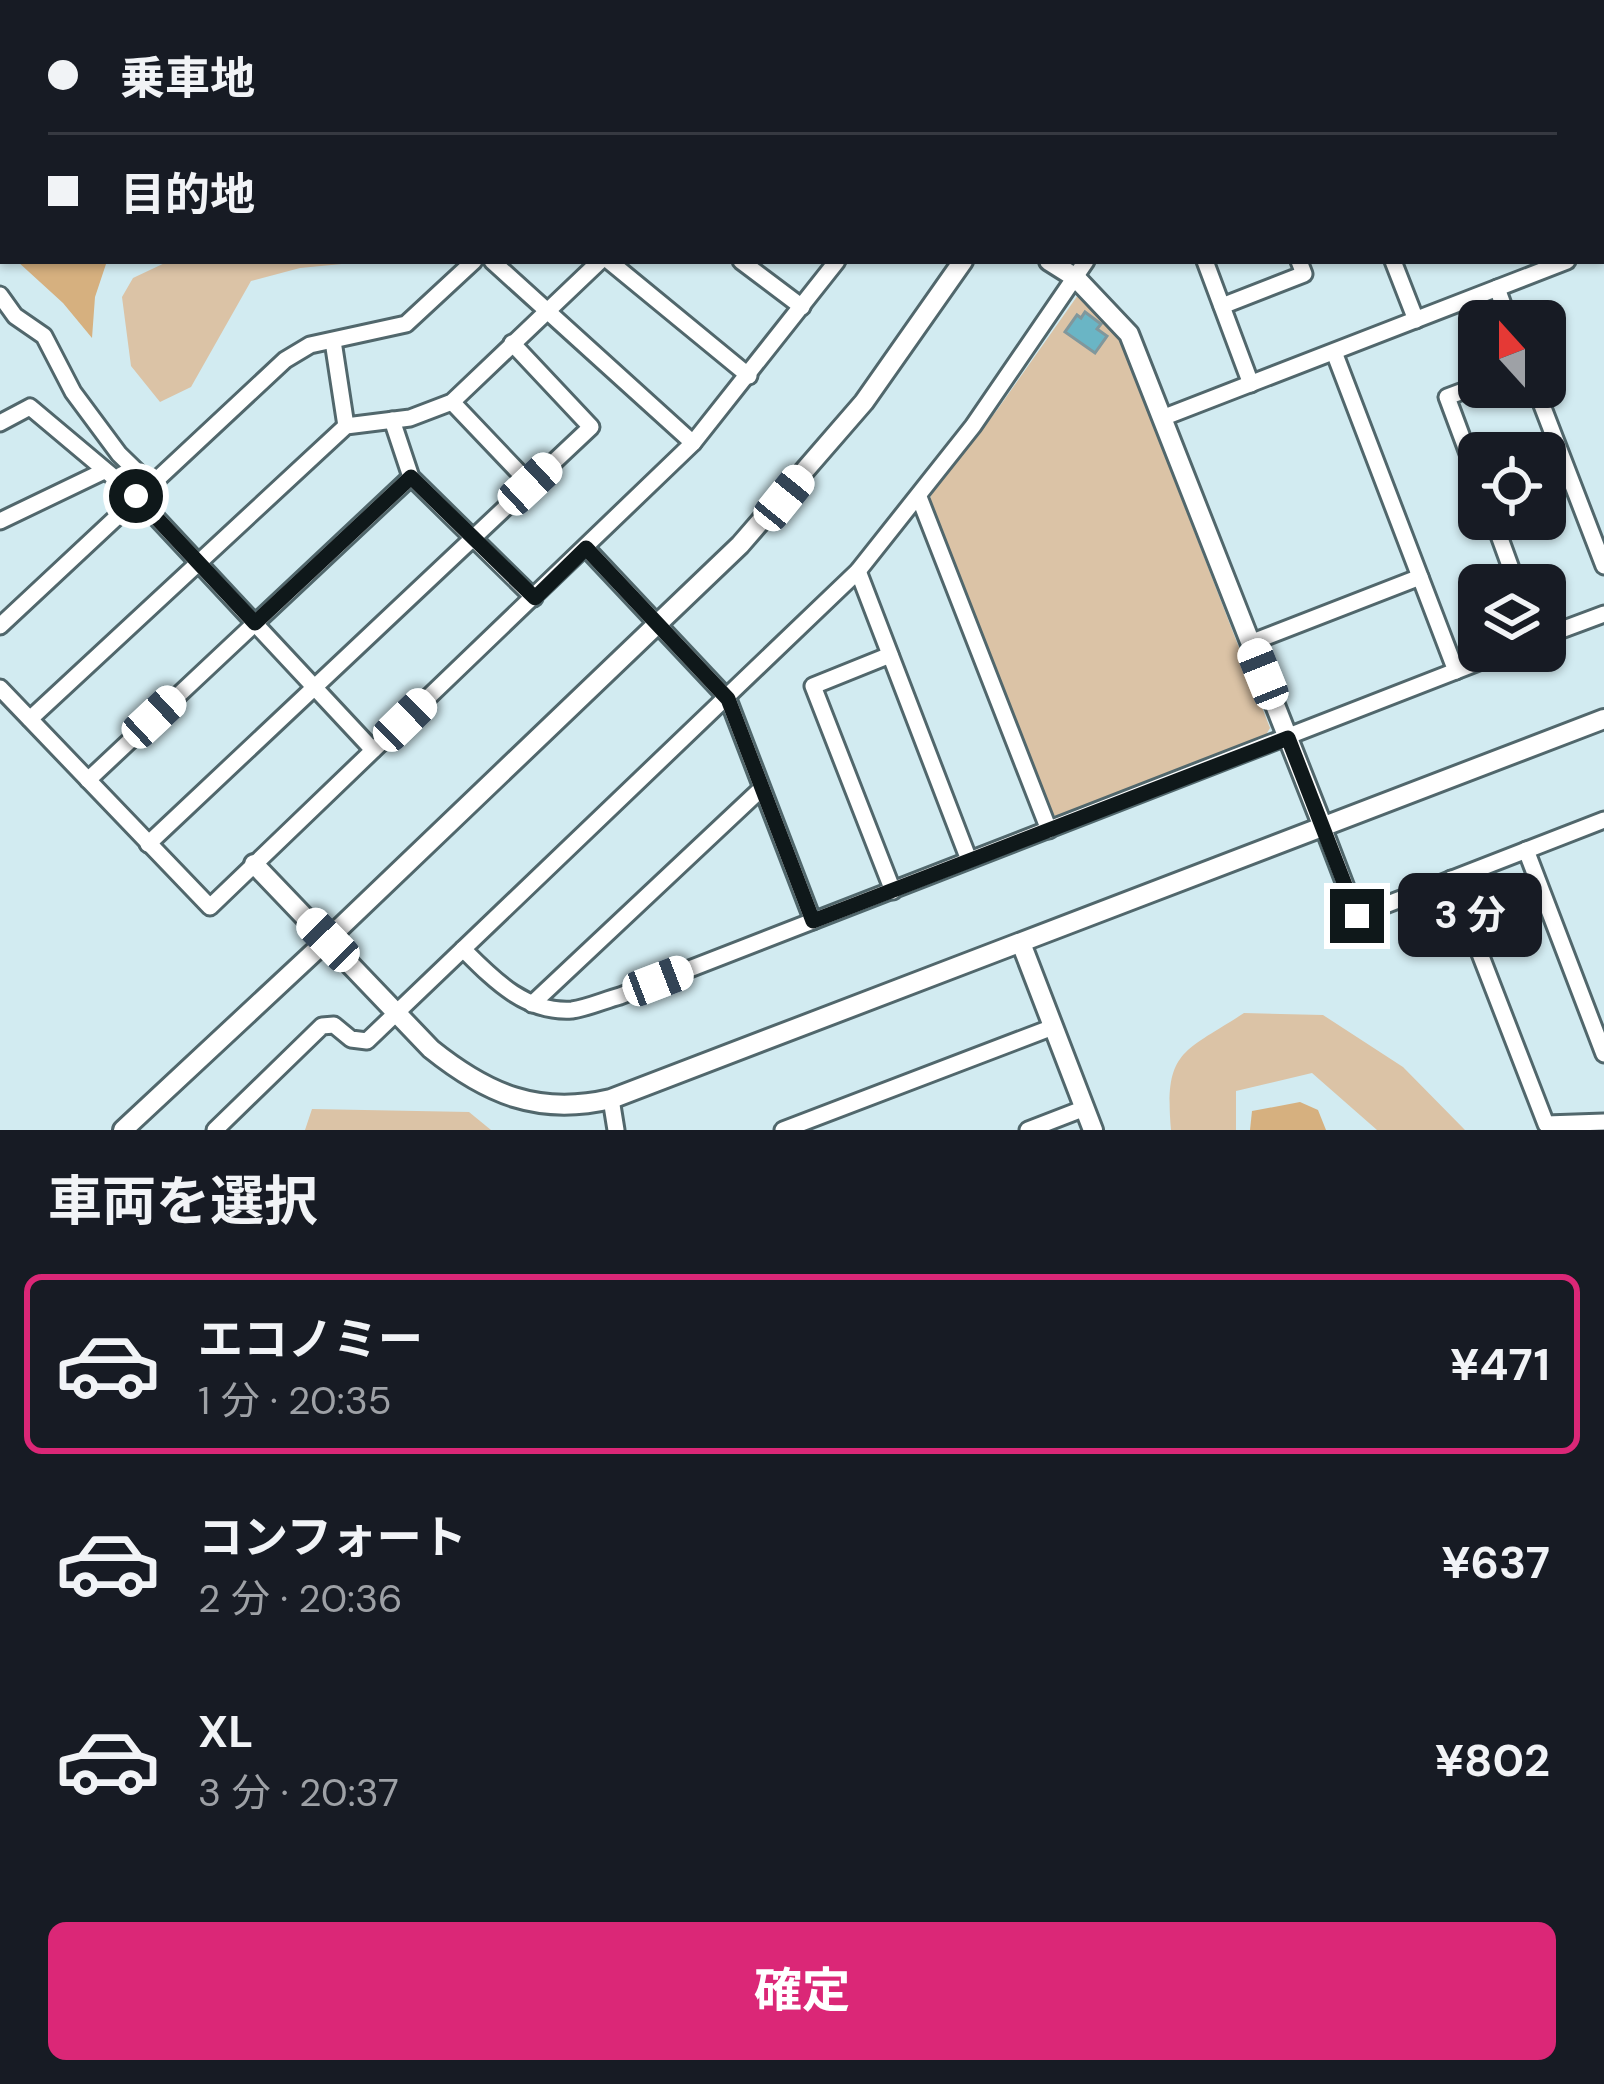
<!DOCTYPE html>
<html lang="ja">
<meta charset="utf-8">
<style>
:root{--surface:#171b24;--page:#242831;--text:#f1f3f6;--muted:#9ea1a6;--line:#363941;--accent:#db2777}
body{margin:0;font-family:"DM Sans","Noto Sans JP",sans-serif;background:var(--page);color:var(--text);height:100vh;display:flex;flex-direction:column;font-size:45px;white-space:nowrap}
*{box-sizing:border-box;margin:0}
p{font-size:39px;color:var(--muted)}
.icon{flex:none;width:66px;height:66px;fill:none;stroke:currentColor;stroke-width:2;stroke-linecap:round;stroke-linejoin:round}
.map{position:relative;height:1130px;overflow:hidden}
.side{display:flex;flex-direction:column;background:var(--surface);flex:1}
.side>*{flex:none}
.hud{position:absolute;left:0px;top:0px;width:1605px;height:264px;box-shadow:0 3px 9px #0004;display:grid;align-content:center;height:264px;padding:0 48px;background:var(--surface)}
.needle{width:78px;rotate:339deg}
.tools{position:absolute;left:1458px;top:300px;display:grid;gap:24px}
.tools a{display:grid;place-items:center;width:108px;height:108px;border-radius:18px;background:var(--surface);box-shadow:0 3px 9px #0004;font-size:60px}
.end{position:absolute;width:54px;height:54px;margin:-27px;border:15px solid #0f181a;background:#fff;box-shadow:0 0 0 6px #fff}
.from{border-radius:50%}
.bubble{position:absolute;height:84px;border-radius:18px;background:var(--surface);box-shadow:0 3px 9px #0004;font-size:39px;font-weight:700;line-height:84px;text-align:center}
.car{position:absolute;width:36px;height:72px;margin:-36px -18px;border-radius:15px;box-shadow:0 0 9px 3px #0007;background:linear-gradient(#fff 24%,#345 0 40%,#fff 0 76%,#345 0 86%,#fff 0)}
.hud b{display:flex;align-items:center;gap:42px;height:114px;font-size:45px}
.hud b+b{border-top:3px solid var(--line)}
.hud i{width:30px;height:30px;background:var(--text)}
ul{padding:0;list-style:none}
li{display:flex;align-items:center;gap:36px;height:180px;margin:0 24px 18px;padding:0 24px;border:6px solid transparent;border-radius:18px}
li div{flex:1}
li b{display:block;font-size:45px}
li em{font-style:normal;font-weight:700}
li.on{border-color:var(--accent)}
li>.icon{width:108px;height:108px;stroke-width:1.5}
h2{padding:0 48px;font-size:54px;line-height:144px}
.primary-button{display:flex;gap:24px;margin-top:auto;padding:24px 48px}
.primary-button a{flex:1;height:138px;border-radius:18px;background:var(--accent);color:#fff;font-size:48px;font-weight:700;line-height:138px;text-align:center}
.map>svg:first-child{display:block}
</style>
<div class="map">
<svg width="1604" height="1130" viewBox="0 0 1604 1130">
<rect width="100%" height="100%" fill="#d2ebf1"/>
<g fill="#dbc3a6">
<polygon points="0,0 480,0 481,3 3,3 0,101"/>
<polygon points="169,261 373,261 300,268 251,281 191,387 160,402 131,366 122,297 133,278"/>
<polygon points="1078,295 1099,311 1120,339 1270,728 1263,740 1061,818 1049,813 929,506 931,495 997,410"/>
<path d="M1244,1013l79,2 80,52 62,63h-88l-65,-57 -76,18v39h-65c-7,-80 12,-77 73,-117z"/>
<polygon points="312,1109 469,1112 491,1130 305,1130"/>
</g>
<g fill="#d6b07f">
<polygon points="17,261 111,261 106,264 95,297 92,338 63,303"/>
<polygon points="1300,1102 1318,1110 1326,1130 1250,1130 1252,1111"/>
</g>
<polygon fill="#6ab5c5" stroke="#80979c" stroke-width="3" points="1085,312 1101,324 1097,329 1107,336 1095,353 1065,332 1077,315 1081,318"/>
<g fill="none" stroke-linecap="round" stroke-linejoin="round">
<g stroke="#51676c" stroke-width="21">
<g id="minor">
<polyline points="824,0 829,3"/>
<polyline points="994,0 999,3"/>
<polyline points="1385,0 1386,3"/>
<polyline points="1480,0 1481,3"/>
<polyline points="1573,0 1574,3"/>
<polyline points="611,3 614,0"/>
<polyline points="1251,3 1253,0"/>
<polyline points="1602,76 1604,81"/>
<polyline points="1602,158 1604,157"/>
<polyline points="1602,248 1604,247"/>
<polyline points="492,261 693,443"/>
<polyline points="609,261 749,376"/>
<polyline points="741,261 802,307"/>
<polyline points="1205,261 1251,384"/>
<polyline points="1393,261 1416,320"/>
<polyline points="1497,288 1509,321"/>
<polyline points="0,295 15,316 44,336 73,392 119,454 151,485"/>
<polyline points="1222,306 1304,274 1299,261"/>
<polyline points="333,341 346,426"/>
<polyline points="1334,352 1456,671"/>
<polyline points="1479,385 1447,397 1479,483"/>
<polyline points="1535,387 1604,566"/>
<polyline points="452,402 530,484"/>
<polyline points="1162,418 1567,261"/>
<polyline points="392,420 411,477 534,598"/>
<polyline points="0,423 30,407 136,496 373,750"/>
<polyline points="919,497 1049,830"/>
<polyline points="1493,519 1517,585"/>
<polyline points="0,521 104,471"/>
<polyline points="586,548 728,699 813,921"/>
<polyline points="858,571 969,860"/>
<polyline points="0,626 285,360 310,345 406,324 474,261"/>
<polyline points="1545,636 1604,614"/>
<polyline points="1250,643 1420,577"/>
<polyline points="890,655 813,686 893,891"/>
<polyline points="0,688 210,907 693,443 837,261"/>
<polyline points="30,719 346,426 410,418 452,402 600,261"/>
<polyline points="88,780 411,477"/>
<polyline points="1323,827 1357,916 1604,820"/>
<polyline points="148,844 591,427 512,343"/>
<polyline points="1526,850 1604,1054"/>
<polyline points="1451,879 1546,1124 1604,1122"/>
<path d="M463,949c30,30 62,64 109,61 15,-2 33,-10 48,-14l887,-345"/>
<polyline points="532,1004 761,789"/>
<polyline points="611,1099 616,1130"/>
<polyline points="215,1130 322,1026 334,1025 351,1039 367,1041 858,571 973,426 1086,261"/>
<polyline points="783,1130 1053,1027"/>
<polyline points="1028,1130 1085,1108"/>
</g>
</g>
<g stroke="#51676c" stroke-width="24">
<g id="tertiary">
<polyline points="638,0 643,3"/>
<polyline points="1130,3 1132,0"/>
<polyline points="1049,261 1076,278 1129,334 1323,827"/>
<path d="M254,864l177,185c56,45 107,67 180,50l993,-380"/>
<polyline points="1021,943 1093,1130"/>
<polyline points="123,1130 327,940 740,545 864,402 963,261"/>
</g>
</g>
<use href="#minor" stroke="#fff" stroke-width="15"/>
<use href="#tertiary" stroke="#fff" stroke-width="18"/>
</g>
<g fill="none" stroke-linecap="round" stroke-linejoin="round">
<polyline stroke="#0f181a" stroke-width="15" points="136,496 255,623 411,477 535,598 586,548 728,699 813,921 1288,738 1357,916"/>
</g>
</svg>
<div class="tools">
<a><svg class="needle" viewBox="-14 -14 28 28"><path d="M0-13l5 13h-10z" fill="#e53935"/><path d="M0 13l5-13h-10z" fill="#9ea1a6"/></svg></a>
<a><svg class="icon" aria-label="locate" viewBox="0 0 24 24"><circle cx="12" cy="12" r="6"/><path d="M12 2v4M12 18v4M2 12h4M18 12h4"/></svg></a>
<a><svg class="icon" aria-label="layers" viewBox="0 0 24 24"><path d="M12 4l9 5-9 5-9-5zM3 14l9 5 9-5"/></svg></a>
</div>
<i class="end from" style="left:136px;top:496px"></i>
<i class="end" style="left:1357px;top:916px"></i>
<div class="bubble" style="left:1398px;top:873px;width:144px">3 分</div>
<i class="car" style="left:530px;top:484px;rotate:47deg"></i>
<i class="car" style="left:784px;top:498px;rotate:39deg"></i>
<i class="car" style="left:1263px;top:674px;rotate:338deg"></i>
<i class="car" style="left:154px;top:717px;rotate:47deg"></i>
<i class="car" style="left:405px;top:720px;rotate:46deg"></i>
<i class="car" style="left:328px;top:940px;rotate:316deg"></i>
<i class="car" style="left:658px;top:981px;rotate:69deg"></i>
<div class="hud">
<b><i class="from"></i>乗車地</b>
<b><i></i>目的地</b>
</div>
</div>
<section class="side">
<h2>車両を選択</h2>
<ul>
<li class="on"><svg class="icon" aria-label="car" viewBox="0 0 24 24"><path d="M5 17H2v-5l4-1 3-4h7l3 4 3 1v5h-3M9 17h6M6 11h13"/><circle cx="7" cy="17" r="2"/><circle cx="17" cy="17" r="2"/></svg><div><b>エコノミー</b><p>1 分 · 20:35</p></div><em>¥471</em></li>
<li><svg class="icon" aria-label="car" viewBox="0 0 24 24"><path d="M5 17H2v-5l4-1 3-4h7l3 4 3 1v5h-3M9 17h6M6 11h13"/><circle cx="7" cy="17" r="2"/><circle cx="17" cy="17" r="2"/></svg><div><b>コンフォート</b><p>2 分 · 20:36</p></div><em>¥637</em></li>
<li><svg class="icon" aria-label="car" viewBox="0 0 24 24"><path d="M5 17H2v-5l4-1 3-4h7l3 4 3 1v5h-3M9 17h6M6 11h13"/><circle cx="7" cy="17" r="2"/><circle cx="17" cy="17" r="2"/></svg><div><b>XL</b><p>3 分 · 20:37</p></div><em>¥802</em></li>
</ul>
<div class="primary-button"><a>確定</a></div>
</section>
